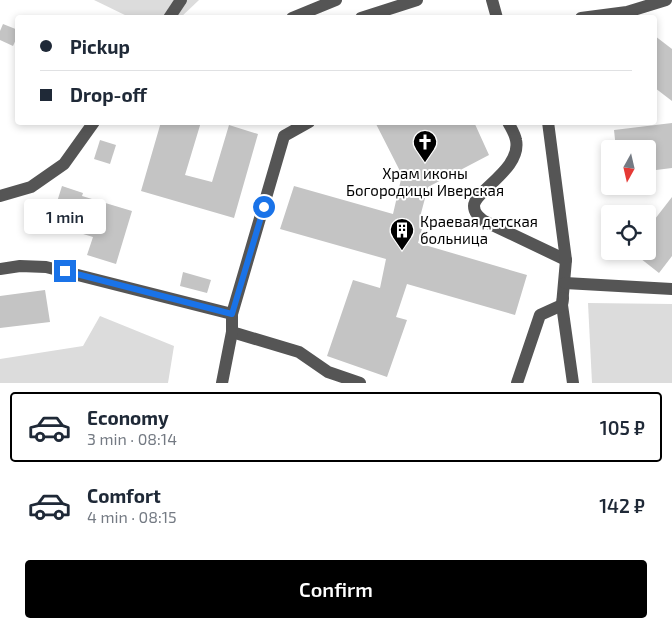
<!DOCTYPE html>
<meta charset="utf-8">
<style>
:root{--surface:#fff;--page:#f2f2f3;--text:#1f2937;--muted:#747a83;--line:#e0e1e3;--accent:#000}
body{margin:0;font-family:"Exo 2",sans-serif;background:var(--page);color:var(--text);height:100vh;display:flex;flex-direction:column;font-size:19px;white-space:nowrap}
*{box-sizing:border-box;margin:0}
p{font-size:16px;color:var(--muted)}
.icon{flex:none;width:28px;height:28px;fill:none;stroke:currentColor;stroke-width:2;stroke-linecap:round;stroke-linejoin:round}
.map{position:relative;height:383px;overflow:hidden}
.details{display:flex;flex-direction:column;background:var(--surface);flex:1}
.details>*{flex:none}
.top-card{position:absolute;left:15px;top:15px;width:642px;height:110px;border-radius:5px;box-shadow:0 2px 8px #0003;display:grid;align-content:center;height:110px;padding:0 25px;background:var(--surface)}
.needle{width:32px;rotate:188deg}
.fabs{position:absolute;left:601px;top:140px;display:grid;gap:10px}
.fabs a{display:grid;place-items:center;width:55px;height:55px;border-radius:5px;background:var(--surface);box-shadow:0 2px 8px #0003;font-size:25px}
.end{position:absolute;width:22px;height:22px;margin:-11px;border:6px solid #1a73e8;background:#fff;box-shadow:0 0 0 2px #fff}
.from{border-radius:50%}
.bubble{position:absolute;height:35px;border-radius:5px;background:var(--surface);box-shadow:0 2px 8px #0003;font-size:16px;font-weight:600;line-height:35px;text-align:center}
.top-card b{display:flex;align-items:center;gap:18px;height:48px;font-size:19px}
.top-card b+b{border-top:1px solid var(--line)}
.top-card i{width:12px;height:12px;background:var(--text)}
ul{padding:9px 0 0;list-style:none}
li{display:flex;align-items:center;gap:15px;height:70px;margin:0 10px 8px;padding:0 15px;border:2px solid transparent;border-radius:5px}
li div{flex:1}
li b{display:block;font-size:19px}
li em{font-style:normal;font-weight:600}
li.on{border-color:var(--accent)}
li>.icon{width:45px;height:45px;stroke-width:1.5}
.action{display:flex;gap:10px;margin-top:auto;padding:10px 25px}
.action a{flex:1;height:58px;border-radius:5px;background:var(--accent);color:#fff;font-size:20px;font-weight:600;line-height:58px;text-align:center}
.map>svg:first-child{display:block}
</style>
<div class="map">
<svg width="672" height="383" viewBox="0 0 672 383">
<rect width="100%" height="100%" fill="#fff"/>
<g fill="#dcdcdc">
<polygon points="94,0 199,0 180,18 129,17"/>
<polygon points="588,303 672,304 672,383 592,383"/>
<polygon points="100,316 174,346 168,383 0,383 0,359 83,346"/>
</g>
<g fill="#c4c4c4">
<polygon points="3,24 18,30 18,35 13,46 0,40 0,31"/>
<polygon points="655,36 672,49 672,101 655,88"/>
<polygon points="161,122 201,122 185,175 212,182 229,125 258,134 234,218 141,191"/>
<polygon points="375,122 474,122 489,155 428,187 420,217 425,218 418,243 527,275 515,315 407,284 396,317 407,320 387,377 327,356 353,280 380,288 386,259 280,229 294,186 393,214 402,175"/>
<polygon points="672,123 672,168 648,171 648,149 616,149 614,130"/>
<polygon points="100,140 116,145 110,164 94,159"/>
<polygon points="62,186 83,193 82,196 132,211 116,264 87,255 93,237 50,224"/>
<polygon points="672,197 672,256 659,273 631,251 648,251 648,228"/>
<polygon points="183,272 211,280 207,293 180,286"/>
<polygon points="45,290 50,322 0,328 0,296"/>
</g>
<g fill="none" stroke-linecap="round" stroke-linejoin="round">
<g stroke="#555" stroke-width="12">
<polyline points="492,0 497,18"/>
<polyline points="169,18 181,0"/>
<polyline points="292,18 336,0"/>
<polyline points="361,18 417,0"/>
<polyline points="581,18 627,12 666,0"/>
<polyline points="309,122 284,136 232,314 232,332 299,352 328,372 360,383"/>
<path d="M508,122c3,6 7,12 8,18 6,29 -42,51 -42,66 0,7 5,11 10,15l82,39"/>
<polyline points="548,122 566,260 562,305 573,383"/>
<polyline points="0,196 31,187 64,164 94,122"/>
<polyline points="0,269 20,266 46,267 232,314"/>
<polyline points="565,283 672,289"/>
<polyline points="222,383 232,332"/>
<polyline points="517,383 540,315 562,305 563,298"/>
</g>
</g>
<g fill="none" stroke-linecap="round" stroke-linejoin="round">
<polyline stroke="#1a73e8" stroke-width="6" points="65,271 232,314 264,207"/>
</g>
<defs>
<g id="church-pin" transform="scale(1.25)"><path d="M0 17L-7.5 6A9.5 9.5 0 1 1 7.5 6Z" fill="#000" stroke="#fff"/><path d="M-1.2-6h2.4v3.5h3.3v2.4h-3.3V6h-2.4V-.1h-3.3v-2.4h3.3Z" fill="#fff"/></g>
<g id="building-pin" transform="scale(1.25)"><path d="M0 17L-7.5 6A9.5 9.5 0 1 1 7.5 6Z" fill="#000" stroke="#fff"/><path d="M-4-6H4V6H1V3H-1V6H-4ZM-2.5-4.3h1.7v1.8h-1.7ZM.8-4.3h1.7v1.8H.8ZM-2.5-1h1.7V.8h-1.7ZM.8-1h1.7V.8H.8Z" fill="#fff"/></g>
</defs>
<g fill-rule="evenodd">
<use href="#church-pin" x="425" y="142"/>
<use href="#building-pin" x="402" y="230"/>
</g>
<g text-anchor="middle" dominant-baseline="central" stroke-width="4" stroke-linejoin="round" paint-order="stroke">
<g font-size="15" fill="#000" stroke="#fff">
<text x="425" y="173">Храм иконы<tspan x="425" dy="17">Богородицы Иверская</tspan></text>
<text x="420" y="221" text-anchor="start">Краевая детская<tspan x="420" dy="17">больница</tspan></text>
</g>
</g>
</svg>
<div class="fabs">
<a><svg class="needle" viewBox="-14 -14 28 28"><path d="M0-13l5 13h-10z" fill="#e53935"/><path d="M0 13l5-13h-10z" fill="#747a83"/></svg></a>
<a><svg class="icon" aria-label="locate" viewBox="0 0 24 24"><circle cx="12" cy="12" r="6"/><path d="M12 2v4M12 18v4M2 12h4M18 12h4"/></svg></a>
</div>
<i class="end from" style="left:264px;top:207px"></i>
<i class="end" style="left:65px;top:271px"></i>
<div class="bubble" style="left:24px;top:199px;width:82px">1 min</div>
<div class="top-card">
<b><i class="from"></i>Pickup</b>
<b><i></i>Drop-off</b>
</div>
</div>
<section class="details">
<ul>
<li class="on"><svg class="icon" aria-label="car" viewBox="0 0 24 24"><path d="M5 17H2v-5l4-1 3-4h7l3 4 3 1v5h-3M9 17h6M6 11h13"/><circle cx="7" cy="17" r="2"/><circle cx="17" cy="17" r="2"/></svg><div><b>Economy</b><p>3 min · 08:14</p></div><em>105 ₽</em></li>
<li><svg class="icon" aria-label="car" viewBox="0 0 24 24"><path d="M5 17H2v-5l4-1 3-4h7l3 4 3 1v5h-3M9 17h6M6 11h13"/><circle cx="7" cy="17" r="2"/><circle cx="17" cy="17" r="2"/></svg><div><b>Comfort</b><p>4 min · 08:15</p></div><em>142 ₽</em></li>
</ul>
<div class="action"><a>Confirm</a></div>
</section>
